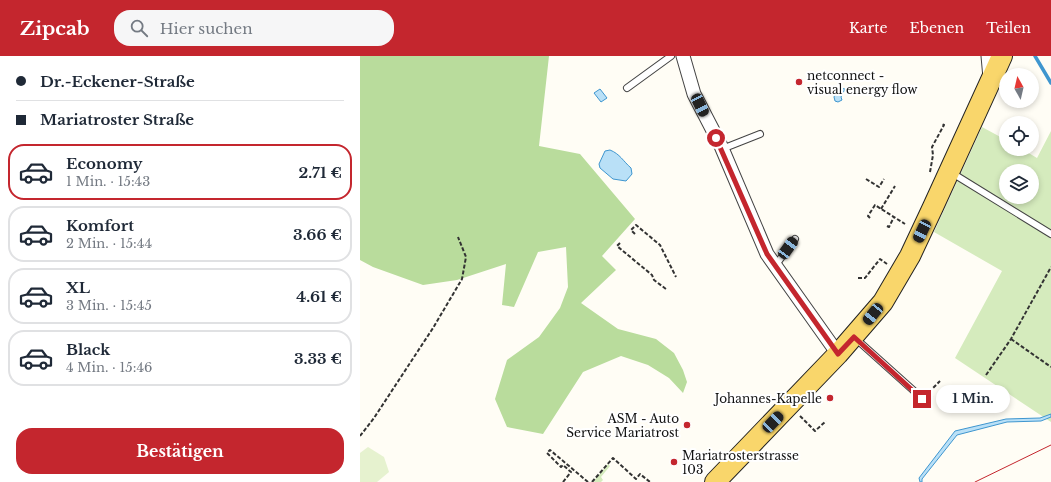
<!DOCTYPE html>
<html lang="de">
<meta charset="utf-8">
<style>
:root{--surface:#fff;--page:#f6f6f7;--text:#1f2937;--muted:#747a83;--line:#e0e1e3;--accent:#c4262e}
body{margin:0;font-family:"Libre Baskerville",serif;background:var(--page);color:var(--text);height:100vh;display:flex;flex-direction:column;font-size:15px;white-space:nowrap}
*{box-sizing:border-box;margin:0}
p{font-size:13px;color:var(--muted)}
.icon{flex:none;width:22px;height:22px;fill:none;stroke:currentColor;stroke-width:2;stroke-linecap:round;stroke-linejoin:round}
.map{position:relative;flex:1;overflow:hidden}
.side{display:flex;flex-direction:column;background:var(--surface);width:360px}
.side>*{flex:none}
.hud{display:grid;align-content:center;height:88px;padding:0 16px;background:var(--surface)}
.needle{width:26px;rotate:352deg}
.tools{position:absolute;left:639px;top:12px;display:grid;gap:8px}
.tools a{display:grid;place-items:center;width:40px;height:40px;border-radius:50%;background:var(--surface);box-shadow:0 2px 6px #0003;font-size:20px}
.end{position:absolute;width:18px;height:18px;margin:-9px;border:5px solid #c4262e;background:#fff;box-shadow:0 0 0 2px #fff}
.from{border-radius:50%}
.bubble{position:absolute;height:28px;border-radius:14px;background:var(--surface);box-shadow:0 2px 6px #0003;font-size:13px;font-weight:700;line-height:28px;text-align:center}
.car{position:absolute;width:12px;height:24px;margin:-12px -6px;border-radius:5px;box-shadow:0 0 3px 1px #0007;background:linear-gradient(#222 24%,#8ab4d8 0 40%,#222 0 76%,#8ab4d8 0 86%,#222 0)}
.hud b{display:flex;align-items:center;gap:14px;height:38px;font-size:15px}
.hud b+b{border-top:1px solid var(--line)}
.hud i{width:10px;height:10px;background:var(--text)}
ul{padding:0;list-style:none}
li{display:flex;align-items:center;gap:12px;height:56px;margin:0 8px 6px;padding:0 8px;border:2px solid var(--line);border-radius:16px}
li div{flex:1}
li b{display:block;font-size:15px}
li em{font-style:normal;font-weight:700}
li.current{border-color:var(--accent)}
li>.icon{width:36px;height:36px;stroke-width:1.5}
.primary-button{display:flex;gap:8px;margin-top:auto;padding:8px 16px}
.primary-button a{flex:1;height:46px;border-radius:16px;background:var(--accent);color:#fff;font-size:16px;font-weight:700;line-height:46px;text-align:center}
header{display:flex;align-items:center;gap:24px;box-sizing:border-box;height:56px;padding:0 20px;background:var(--accent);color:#fff}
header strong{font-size:19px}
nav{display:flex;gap:22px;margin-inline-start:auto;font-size:14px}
.search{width:280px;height:36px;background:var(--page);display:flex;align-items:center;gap:10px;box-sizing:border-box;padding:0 14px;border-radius:16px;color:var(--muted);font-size:15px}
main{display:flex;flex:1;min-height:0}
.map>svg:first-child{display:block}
</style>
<header>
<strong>Zipcab</strong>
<div class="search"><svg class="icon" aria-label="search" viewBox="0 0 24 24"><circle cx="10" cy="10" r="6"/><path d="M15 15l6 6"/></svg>Hier suchen</div>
<nav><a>Karte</a><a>Ebenen</a><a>Teilen</a></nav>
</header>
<main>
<section class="side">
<div class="hud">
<b><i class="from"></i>Dr.-Eckener-Straße</b>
<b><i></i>Mariatroster Straße</b>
</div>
<ul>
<li class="current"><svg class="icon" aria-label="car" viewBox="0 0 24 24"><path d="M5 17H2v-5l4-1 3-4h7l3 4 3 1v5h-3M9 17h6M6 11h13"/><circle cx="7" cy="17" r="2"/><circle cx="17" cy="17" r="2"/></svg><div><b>Economy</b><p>1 Min. · 15:43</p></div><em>2.71 €</em></li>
<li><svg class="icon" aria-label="car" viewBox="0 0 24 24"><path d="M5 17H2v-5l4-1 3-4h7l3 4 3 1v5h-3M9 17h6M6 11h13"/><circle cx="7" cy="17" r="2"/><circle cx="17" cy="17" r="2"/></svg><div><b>Komfort</b><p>2 Min. · 15:44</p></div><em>3.66 €</em></li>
<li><svg class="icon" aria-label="car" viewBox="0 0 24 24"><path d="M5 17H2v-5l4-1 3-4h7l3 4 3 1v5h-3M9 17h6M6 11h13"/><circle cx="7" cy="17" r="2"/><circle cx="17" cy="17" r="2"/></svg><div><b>XL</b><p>3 Min. · 15:45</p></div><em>4.61 €</em></li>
<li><svg class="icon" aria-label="car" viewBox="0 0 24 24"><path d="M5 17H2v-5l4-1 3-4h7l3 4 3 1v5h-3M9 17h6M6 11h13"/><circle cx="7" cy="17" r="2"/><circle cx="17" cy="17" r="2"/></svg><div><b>Black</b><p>4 Min. · 15:46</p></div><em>3.33 €</em></li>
</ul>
<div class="primary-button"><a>Bestätigen</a></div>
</section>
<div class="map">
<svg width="691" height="426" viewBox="0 0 691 426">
<rect width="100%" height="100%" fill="#fffdf5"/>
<g fill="#d5ebbd" fill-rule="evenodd">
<path d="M622,71l24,13v9h16l15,9 14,-27v291l-96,-64 47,-87 -68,-39zM646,115h26v26h-26z"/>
<polygon points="248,408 250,410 241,421 243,424 241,426 233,426"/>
</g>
<polygon fill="#b9dc9c" points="0,0 189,0 179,90 220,98 275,163 242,200 256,214 221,247 258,273 296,283 314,297 323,314 327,326 323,337 309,322 288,309 261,300 223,316 183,378 147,371 135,343 147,304 179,281 200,252 208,231 206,191 178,196 154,251 142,249 146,208 97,224 63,229 13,211 0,204"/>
<polygon fill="#e6f2cf" points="8,391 24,401 29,416 17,426 0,426 0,397"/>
<g fill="#b9e0f7" stroke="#3f96cf">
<polygon points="480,32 485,33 481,41 482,44 478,46 475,45 474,41 477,33"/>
<polygon points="240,33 247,42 241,46 234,37"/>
<path d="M250,94c10,4 13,11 21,18l1,6 -6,7 -13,-2 -13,-11 -1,-4 6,-13z"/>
<polygon points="691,358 691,361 681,365 647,366 597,379 562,423 562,426 560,426 559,422 595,375 646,363 680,362"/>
</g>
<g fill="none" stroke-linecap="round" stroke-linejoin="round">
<polyline stroke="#3f96cf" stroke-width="3.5" points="675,0 691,27"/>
<g stroke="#444" stroke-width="8">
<g id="lane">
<polyline points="267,32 311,0"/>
<polyline points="362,93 400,78"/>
<polyline points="592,117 691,178"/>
<polyline points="415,210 435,183"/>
<polyline points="495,282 563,343"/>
</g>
</g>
<g stroke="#444" stroke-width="15">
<g id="street">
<polyline points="323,0 334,38 361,90 407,198 478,298"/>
<polyline points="628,0 630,22"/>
</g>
</g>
<g stroke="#222" stroke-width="22">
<polyline id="primary" points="355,426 478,298 523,246 550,200 573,151 642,0"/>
</g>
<g stroke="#333" stroke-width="2" stroke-dasharray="4 2" stroke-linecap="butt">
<polyline points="570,116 573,99 572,91 584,69 582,68"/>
<polyline points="506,123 519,131 524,123"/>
<polyline points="521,153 535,130"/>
<polyline points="510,162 508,160 515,149 545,168"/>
<polyline points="527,170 529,171 534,161"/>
<polyline points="275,178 271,174 276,169 300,189 316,221"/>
<polyline points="260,187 257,190 292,219 294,224 306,233"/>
<polyline points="498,222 505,222 520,203 527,208"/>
<polyline points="651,283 691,311"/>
<polyline points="626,319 651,283 691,211"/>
<polyline points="569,336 580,325"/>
<polyline points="440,360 455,375 466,365"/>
<polyline points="0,380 14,362 73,272 102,223 106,201 98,181"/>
<polyline points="203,426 211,416 203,409 201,411 187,397 190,394 228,426"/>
<polyline points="232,426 253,402 276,423 280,418 290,426"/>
</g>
<use href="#lane" stroke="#fff" stroke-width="6"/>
<use href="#street" stroke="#fff" stroke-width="13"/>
<use href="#primary" stroke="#f9d66b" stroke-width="20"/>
<polyline stroke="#c4262e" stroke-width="1" points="615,426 691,389"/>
<polyline stroke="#333" stroke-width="2" stroke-dasharray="4 2" stroke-linecap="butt" points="564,333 573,341"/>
</g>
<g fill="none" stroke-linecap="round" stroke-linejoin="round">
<polyline stroke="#c4262e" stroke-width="5" points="356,82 407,198 478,298 494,281 562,343"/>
</g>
<g fill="#c4262e" stroke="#fff" stroke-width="1.5">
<circle cx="439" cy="26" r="4"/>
<circle cx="470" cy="342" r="4"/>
<circle cx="327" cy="369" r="4"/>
<circle cx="314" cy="406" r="4"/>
</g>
<g text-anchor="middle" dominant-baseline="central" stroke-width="4" stroke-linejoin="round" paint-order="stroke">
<g font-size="12" fill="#111" stroke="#fff" text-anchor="start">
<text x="447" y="19">netconnect -<tspan x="447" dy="14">visual energy flow</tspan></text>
<text x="462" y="342" text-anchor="end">Johannes-Kapelle</text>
<text x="319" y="362" text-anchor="end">ASM - Auto<tspan x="319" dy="14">Service Mariatrost</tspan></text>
<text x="322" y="399">Mariatrosterstrasse<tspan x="322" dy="14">103</tspan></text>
</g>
</g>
</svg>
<div class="tools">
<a><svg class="needle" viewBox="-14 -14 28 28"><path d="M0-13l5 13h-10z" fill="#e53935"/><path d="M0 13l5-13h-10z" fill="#747a83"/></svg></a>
<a><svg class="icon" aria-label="locate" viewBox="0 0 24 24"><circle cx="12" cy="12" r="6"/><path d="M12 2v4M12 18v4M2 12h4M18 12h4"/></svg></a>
<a><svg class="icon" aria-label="layers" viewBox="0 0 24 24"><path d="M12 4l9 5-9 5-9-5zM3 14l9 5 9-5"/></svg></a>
</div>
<i class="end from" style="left:356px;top:82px"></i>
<i class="end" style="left:562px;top:343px"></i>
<div class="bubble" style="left:576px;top:329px;width:74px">1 Min.</div>
<i class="car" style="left:340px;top:49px;rotate:154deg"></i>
<i class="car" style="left:562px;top:175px;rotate:206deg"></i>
<i class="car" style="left:428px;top:192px;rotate:36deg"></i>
<i class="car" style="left:513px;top:258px;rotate:219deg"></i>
<i class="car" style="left:413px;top:366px;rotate:44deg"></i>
</div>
</main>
